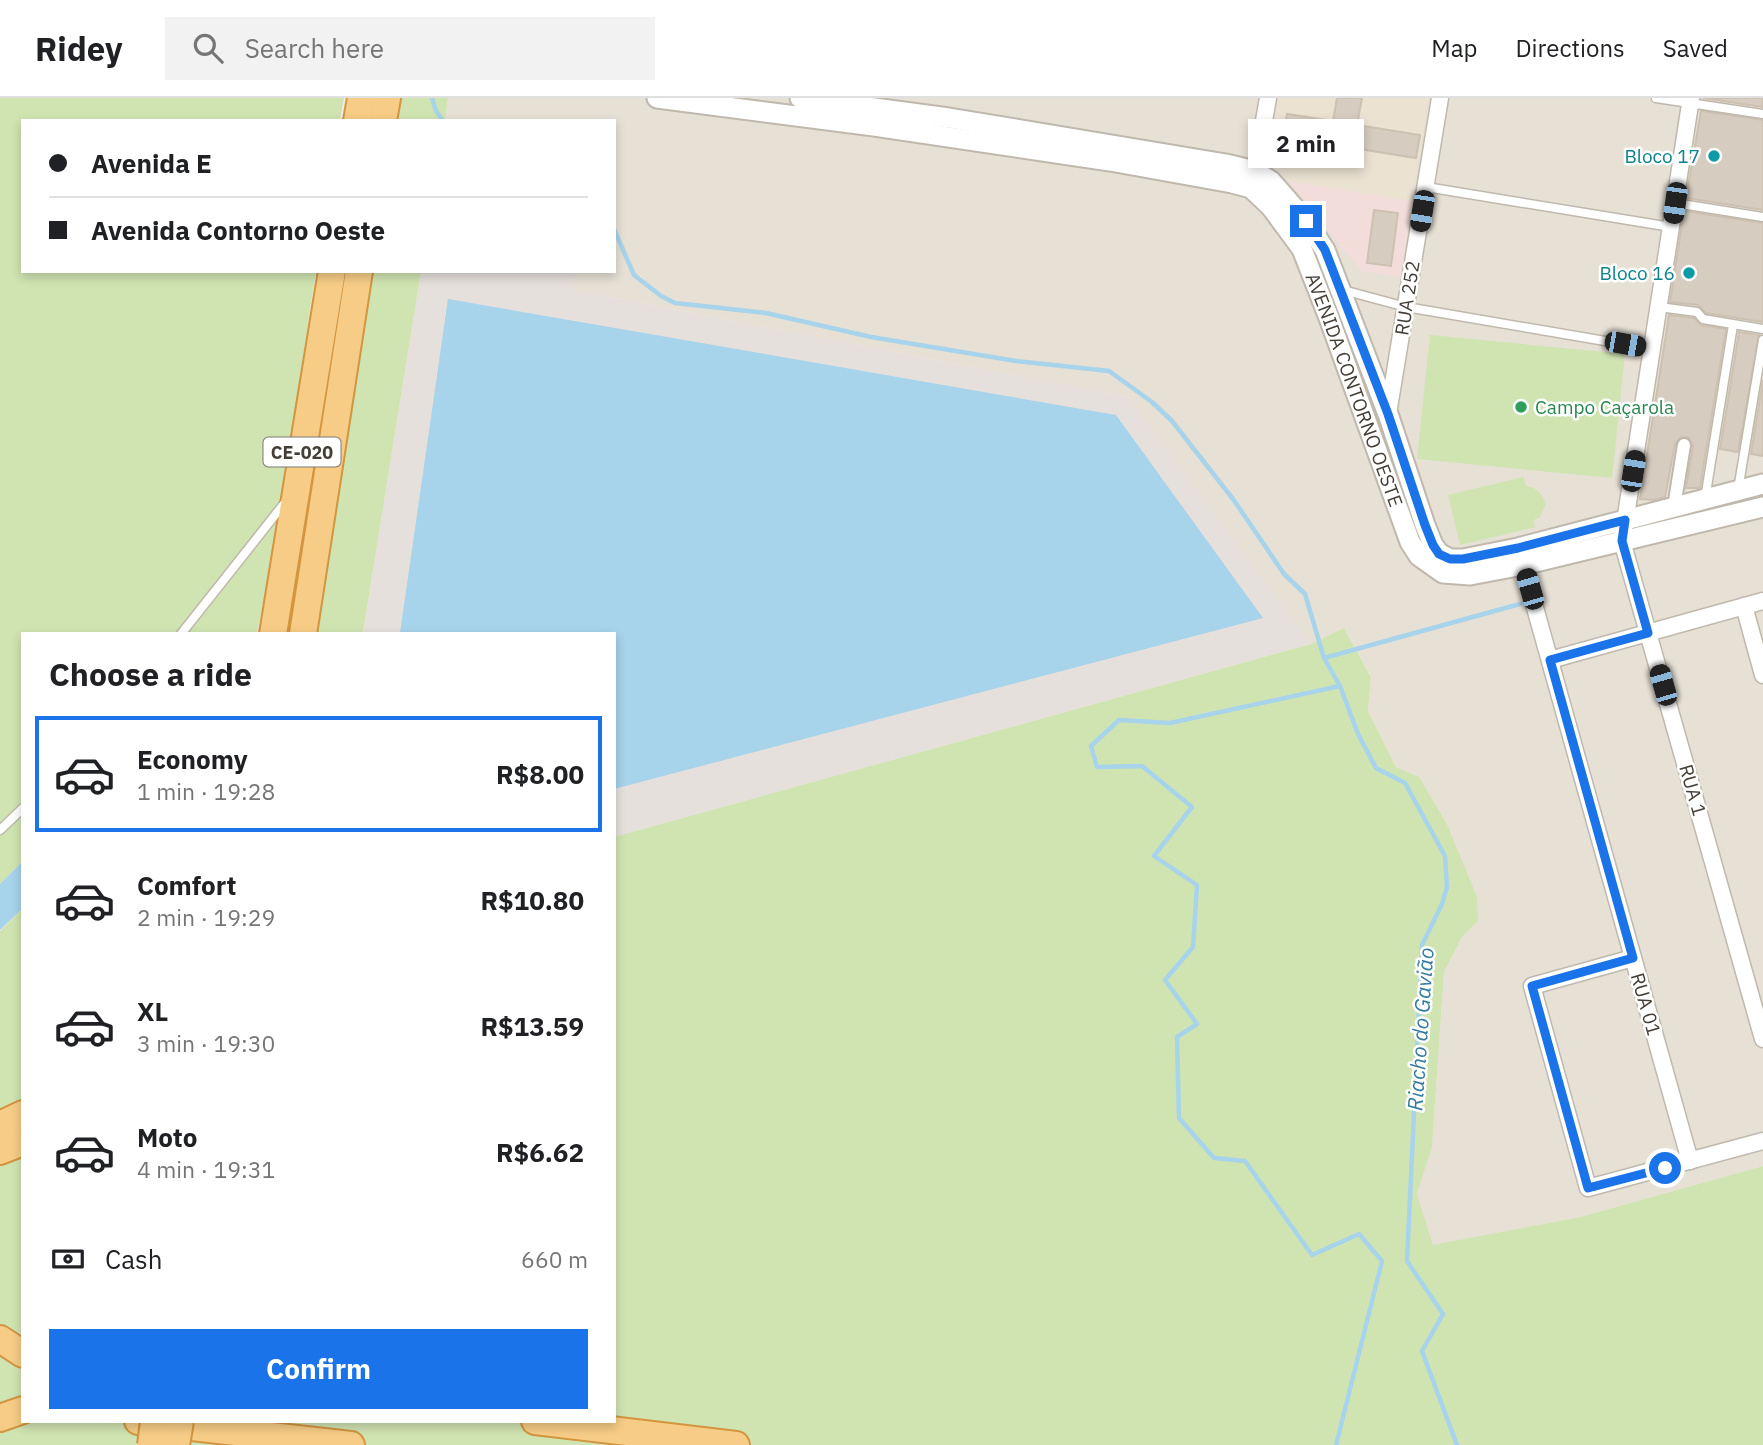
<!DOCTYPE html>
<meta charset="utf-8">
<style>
:root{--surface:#fff;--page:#f2f2f2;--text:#202124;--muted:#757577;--line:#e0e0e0;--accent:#1a73e8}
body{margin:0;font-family:"IBM Plex Sans",sans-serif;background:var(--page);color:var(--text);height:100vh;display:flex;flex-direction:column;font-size:26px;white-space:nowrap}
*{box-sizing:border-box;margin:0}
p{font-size:23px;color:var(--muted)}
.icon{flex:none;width:38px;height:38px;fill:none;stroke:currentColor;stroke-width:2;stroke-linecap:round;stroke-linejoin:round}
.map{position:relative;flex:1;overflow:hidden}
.side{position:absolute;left:21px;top:534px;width:595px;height:791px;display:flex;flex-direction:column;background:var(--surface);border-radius:0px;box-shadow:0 4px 10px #0003}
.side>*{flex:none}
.banner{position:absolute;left:21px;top:21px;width:595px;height:154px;border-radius:0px;box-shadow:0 4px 10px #0003;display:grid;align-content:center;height:154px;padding:0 28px;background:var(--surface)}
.end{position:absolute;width:32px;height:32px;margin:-16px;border:9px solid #1a73e8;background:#fff;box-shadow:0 0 0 4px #fff}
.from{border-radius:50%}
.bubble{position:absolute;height:49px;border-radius:0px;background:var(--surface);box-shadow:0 4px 10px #0003;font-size:23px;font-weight:800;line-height:49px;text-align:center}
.car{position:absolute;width:21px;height:42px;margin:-21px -10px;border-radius:9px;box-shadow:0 0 5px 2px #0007;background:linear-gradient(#222 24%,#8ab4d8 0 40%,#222 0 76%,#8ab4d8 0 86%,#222 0)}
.banner b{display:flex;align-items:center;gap:24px;height:66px;font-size:26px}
.banner b+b{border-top:2px solid var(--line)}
.banner i{width:18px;height:18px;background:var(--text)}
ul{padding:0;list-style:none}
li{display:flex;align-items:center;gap:21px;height:116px;margin:0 14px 10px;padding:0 14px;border:4px solid transparent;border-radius:0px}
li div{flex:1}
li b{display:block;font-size:26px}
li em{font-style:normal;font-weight:800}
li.selected{border-color:var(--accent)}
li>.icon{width:63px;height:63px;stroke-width:1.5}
h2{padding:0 28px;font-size:32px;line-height:84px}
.pay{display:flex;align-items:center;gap:18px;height:77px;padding:0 28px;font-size:26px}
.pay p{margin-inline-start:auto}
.cta{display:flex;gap:14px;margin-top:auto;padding:14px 28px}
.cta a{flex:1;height:80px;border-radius:0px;background:var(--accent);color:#fff;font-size:28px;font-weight:800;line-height:80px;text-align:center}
header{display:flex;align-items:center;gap:42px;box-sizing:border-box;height:98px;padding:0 35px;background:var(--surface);border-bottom:2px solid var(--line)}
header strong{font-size:33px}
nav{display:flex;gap:38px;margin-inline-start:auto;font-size:24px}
.search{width:490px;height:63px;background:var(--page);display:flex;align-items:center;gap:18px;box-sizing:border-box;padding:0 24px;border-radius:0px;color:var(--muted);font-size:26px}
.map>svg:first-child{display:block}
</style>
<header>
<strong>Ridey</strong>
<div class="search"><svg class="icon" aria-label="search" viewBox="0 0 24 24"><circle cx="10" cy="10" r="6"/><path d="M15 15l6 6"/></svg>Search here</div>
<nav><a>Map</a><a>Directions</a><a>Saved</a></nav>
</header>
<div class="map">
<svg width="1763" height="1347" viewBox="0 0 1763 1347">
<rect width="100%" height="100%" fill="#f2eee7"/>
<polygon fill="#e6e0d5" points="448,0 1763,0 1763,1068 1580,1119 1433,1148 1417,1096 1432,1048 1444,874 1462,839 1478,823 1446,724 1419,680 1396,669 1368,613 1371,578 1344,530 1311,546 1128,299 574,192 574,173 614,173 614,23 445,23"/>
<polygon fill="#e5e0dc" points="421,173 574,173 574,192 1128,299 1311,546 614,739 614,536 363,536"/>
<polygon fill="#ebe2d2" points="1278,0 1429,0 1411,103 1288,83 1269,54"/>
<polygon fill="#f2dddb" points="1288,83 1411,103 1402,180 1361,173"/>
<g fill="#d0e4b2">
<polygon points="0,0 344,0 340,23 23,23 23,173 316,173 275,445 257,535 23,536 23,763 0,786"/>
<polygon points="398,0 448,0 445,23 394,23"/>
<polygon points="370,173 421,173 363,535 314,536"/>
<polygon points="1430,237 1625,256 1612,380 1417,361"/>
<path d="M1523,379l3,9c12,2 15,7 20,18l-7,14 -6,2 2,7 -75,18 -12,-50z"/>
<polygon points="1344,530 1371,579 1368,613 1396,669 1419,679 1446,724 1477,799 1478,823 1462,839 1444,874 1432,1049 1417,1096 1433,1147 1580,1119 1763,1068 1763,1347 0,1347 0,833 23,810 23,1323 614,1323 614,739 1311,546"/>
</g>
<g fill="#a7d3eb">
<polygon points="448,201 1116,317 1263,520 614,691 614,536 400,535"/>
<polygon points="23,763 23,810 0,832 0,786"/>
</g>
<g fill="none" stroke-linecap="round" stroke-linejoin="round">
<g stroke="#a7d3eb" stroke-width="4.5">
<polyline points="432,0 436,13 443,23"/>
<polyline points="614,131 634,177 661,198 675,205 766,215 871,239 1016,263 1109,273 1152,304 1172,323 1233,401 1284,476 1305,496 1324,560 1340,588 1358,636 1376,670 1405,685 1445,758 1447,789 1442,806 1422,847 1407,1163 1443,1216 1422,1253 1457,1347"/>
<polyline points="1324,560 1520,506"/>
<polyline points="1336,1347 1382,1163 1359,1136 1312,1157 1245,1063 1214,1060 1179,1020 1177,939 1197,926 1165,882 1193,849 1197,787 1154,758 1192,709 1142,668 1097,669 1091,648 1119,622 1170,625 1340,588"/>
</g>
</g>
<g fill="#d6ccc0" stroke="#cdc1b1" stroke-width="2">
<polygon points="1337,0 1362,0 1357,27 1420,37 1416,60 1353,50 1352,59 1328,56 1329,46 1283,39 1287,16 1333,23"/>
<polygon points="1703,0 1763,0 1763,6 1762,9"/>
<polygon points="1701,13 1763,22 1763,112 1686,100"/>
<polygon points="1374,112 1398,115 1391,168 1367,165"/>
<polygon points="1684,113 1763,125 1763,224 1706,215 1698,207 1670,204"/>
<polygon points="1669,217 1694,220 1701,227 1726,231 1700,390 1686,390 1693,348 1689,340 1682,339 1675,346 1665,399 1655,402 1640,401"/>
<polygon points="1739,234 1759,237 1738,354 1720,351"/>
<polygon points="1763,282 1763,358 1751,356"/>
</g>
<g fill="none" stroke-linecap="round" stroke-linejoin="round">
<g stroke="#c0b8ad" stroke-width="11">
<g id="service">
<polyline points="1656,0 1763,16"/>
<polyline points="1426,89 1671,129"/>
<polyline points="1675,105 1763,119"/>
<polyline points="1343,192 1406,209 1652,251"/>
<polyline points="1659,209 1697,214 1703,221 1763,231"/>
<polyline points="1738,392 1763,242"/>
<polyline points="1705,401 1733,227"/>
<polyline points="181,536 287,402"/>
<polyline points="0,732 23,710"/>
</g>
</g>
<g stroke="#c0b8ad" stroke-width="16">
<polyline id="pedestrian" points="1674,409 1684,347"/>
</g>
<g stroke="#c0b8ad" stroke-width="19">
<g id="minor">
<polyline points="1691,0 1622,443 1763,941"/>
<polyline points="1253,85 1268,0"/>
<polyline points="1388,316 1440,0"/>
<polyline points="1523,467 1690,1063"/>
<polyline points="1744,508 1763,577"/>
<polyline points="1550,562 1763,503"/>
<polyline points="1633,860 1532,888 1588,1090 1763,1043"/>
</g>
</g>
<g stroke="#c0b8ad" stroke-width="23">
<g id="tertiary">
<path id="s1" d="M657,0l217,28 236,35 122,22 19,5 20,19 31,42 27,69 81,224 9,14 24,17 27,2 53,-10 240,-58"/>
<polyline points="800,0 949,20 1226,66 1255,73 1271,83 1306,123 1325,152 1388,316 1425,427 1433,447 1439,455 1450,461 1463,461 1518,450 1763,386"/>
</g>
</g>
<g stroke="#d39540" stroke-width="30">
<g id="trunk">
<polyline points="357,23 361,0"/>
<polyline points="383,23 387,0"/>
<polyline points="273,536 332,173"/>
<polyline points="303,536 359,173"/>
<polyline points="0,1027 23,1016"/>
<polyline points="0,1053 23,1044"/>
<polyline points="0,1241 23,1256"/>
<polyline points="0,1320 23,1312"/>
<polyline points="138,1323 351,1347"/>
<polyline points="535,1323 736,1347"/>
</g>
</g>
<use href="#service" stroke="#fff" stroke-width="8"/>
<use href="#pedestrian" stroke="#fff" stroke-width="12"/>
<use href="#minor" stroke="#fff" stroke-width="16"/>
<use href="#tertiary" stroke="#fff" stroke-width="19"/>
<use href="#trunk" stroke="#f6cc86" stroke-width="26"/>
<g stroke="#d39540" stroke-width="30" stroke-linecap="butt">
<g id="trunk-bridge">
<polyline points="151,1347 154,1323"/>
<polyline points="176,1347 180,1323"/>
</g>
</g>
<use href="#trunk-bridge" stroke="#f6cc86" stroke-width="26"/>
</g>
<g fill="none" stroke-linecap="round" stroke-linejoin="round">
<polyline stroke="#1a73e8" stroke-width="9" points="1306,123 1325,152 1388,316 1425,427 1433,447 1439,456 1450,461 1463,461 1518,450 1625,422 1622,443 1648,535 1550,562 1633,860 1532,888 1588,1090 1665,1070"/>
</g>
<g fill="#0f9aa8" stroke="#fff" stroke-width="2.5">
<circle cx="1714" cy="58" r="7"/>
<circle cx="1689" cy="175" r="7"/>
</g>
<circle fill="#2e9e5b" stroke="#fff" stroke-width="2.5" cx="1521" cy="309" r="7"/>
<g text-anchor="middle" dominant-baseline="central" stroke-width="5" stroke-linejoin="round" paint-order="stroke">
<rect fill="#fff" stroke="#7d7872" stroke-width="2" x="263.5" y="339.5" width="77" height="29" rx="5"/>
<g font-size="18" font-weight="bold" fill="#453e36">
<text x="302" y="354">CE-020</text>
</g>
<g font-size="19" fill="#0d838f" stroke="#fff" text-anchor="end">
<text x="1700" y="58">Bloco 17</text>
<text x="1675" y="175">Bloco 16</text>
</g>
<g font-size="19" fill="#453e36" stroke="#fff">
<text transform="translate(1407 200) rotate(-81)">RUA 252</text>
<text stroke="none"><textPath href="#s1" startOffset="831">AVENIDA CONTORNO OESTE</textPath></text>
<text transform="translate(1693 692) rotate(74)">RUA 1</text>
<text transform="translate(1646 906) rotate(74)">RUA 01</text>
</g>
<g font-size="19" fill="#27864d" stroke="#fff" text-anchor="start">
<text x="1535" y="309">Campo Caçarola</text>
</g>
<g font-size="21" font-style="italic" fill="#347aa2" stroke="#fff">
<text transform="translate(1420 931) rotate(-86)">Riacho do Gavião</text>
</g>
</g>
</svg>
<i class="end from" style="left:1665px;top:1070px"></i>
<i class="end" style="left:1306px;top:123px"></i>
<div class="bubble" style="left:1248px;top:21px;width:116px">2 min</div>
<i class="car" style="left:1675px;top:105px;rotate:188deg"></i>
<i class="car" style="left:1422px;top:113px;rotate:189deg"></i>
<i class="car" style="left:1625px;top:246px;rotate:100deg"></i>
<i class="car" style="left:1633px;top:373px;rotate:9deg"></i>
<i class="car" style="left:1530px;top:491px;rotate:344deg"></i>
<i class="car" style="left:1663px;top:587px;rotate:344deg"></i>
<div class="banner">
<b><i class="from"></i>Avenida E</b>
<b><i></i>Avenida Contorno Oeste</b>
</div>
<section class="side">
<h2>Choose a ride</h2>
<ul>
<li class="selected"><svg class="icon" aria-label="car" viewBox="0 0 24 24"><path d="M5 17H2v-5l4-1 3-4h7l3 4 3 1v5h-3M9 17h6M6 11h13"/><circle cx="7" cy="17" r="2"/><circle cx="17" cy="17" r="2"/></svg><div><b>Economy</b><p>1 min · 19:28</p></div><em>R$8.00</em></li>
<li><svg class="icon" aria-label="car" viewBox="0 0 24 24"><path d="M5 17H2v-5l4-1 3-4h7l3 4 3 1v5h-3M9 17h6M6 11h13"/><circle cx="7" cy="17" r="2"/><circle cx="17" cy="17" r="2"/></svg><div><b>Comfort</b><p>2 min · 19:29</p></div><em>R$10.80</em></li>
<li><svg class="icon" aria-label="car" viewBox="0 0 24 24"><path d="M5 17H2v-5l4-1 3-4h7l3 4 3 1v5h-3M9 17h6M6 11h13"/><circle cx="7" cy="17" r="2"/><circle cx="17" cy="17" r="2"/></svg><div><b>XL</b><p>3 min · 19:30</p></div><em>R$13.59</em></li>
<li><svg class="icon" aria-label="car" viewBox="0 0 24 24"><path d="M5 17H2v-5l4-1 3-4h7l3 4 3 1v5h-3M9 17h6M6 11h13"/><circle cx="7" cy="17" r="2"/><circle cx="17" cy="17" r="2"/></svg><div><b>Moto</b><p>4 min · 19:31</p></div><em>R$6.62</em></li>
</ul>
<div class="pay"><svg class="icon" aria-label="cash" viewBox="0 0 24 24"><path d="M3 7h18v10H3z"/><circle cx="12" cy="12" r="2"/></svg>Cash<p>660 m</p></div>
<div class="cta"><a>Confirm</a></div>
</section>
</div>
